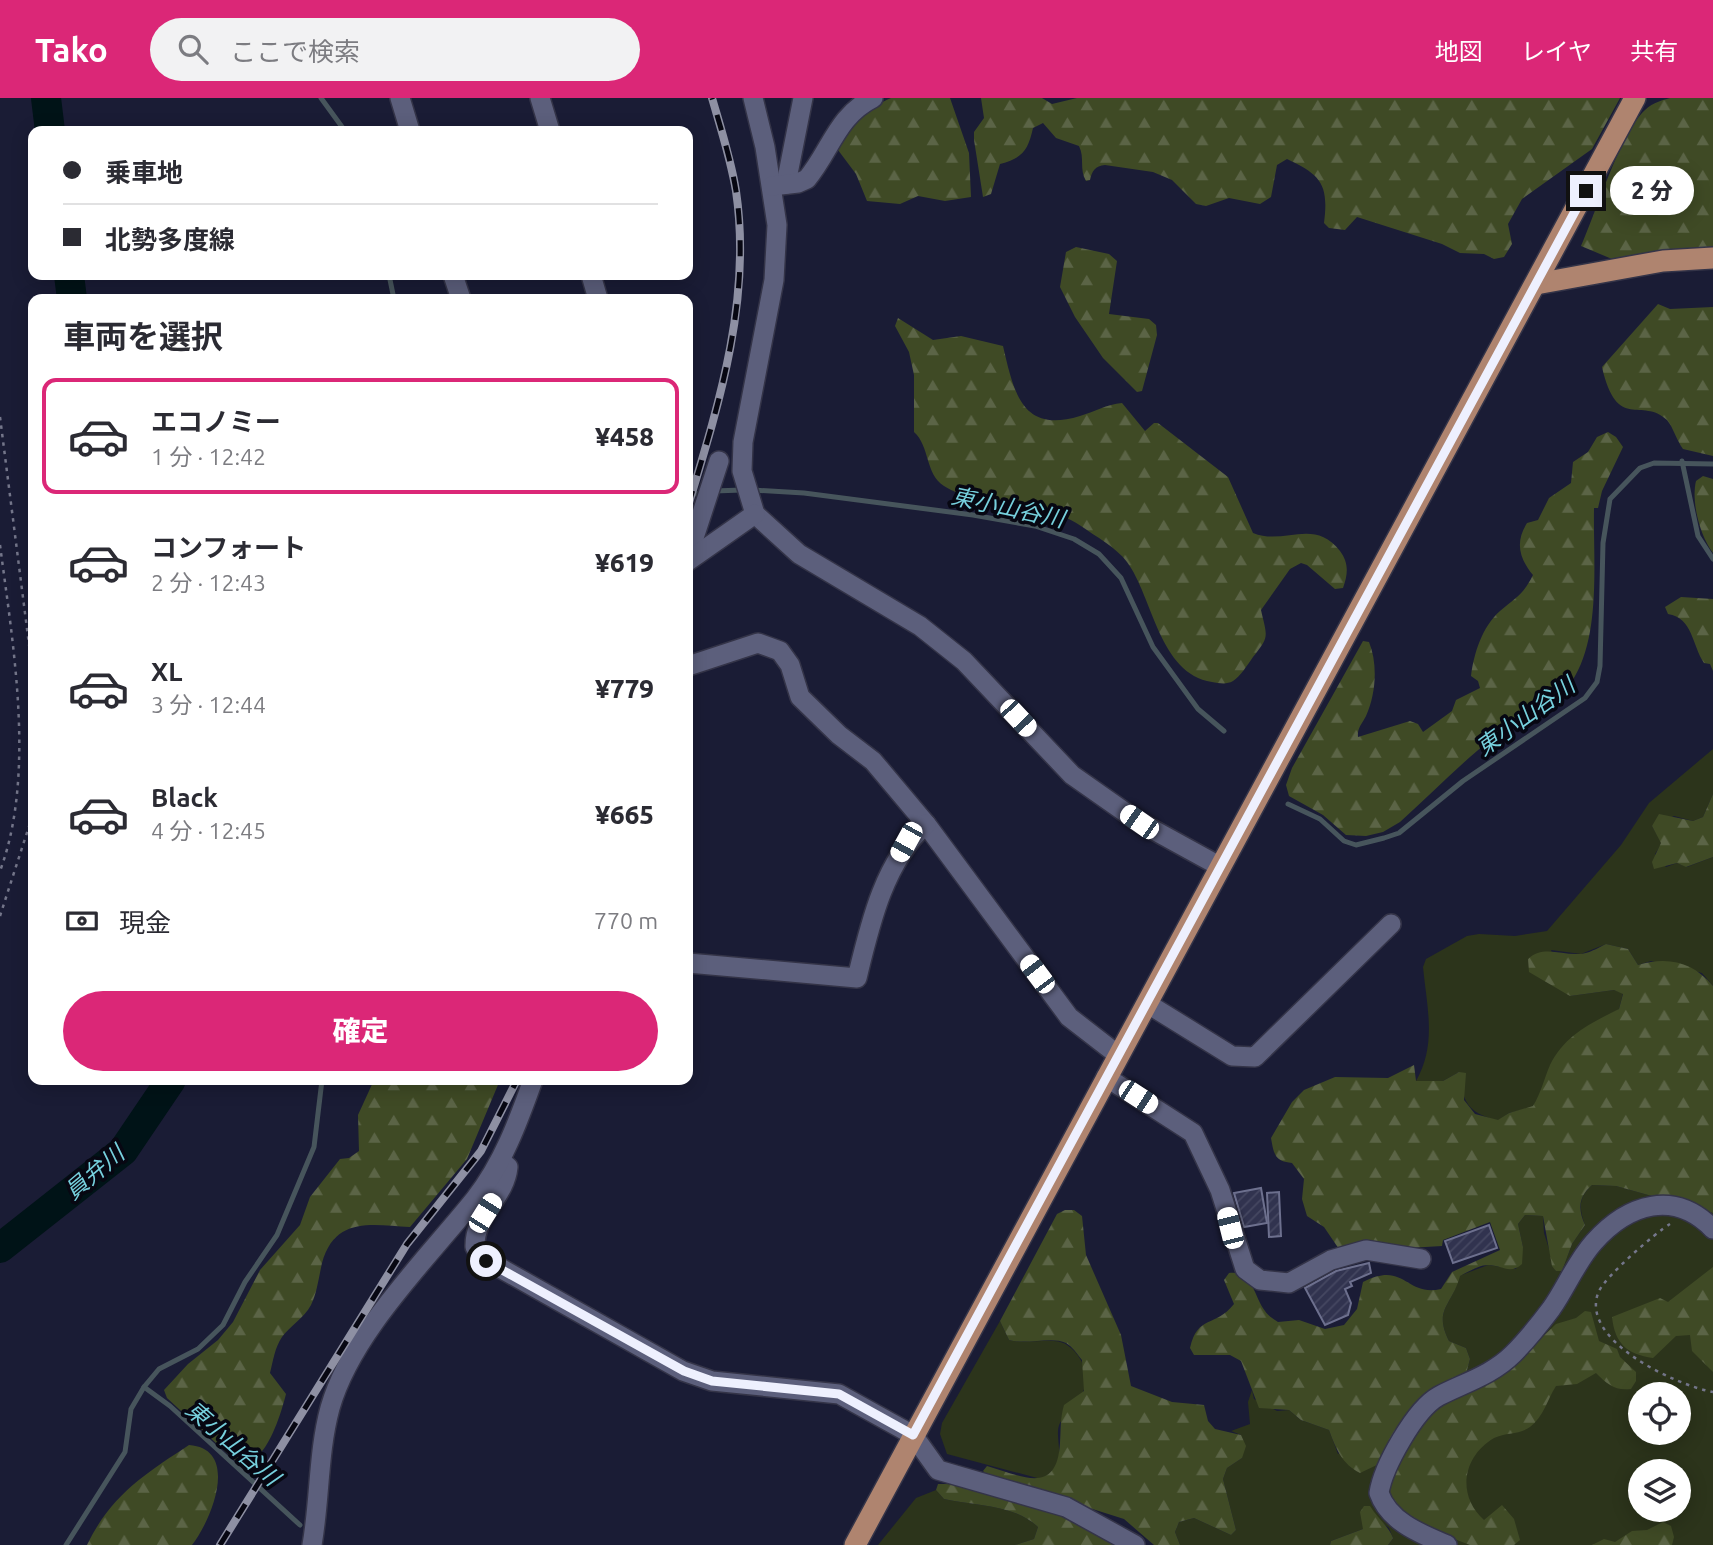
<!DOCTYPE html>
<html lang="ja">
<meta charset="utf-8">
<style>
:root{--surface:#fff;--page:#f2f2f3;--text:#2b2b33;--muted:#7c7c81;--line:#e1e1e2;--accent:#db2777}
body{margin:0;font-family:Ubuntu,"Noto Sans JP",sans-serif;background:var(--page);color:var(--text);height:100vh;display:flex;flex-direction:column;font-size:26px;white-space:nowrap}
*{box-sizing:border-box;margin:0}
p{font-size:23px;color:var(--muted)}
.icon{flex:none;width:38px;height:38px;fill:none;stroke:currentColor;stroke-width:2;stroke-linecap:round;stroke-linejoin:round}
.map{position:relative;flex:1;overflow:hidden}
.drawer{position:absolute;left:28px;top:196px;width:665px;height:791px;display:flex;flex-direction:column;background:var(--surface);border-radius:14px;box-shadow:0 4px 18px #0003}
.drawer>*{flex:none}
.top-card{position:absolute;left:28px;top:28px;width:665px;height:154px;border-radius:14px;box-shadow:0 4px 18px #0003;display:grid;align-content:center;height:154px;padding:0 35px;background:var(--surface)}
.controls{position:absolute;left:1628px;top:1284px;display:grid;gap:14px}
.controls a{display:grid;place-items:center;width:63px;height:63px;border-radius:50%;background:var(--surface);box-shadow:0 4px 18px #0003;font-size:35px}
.end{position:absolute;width:32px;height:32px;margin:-16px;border:9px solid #eef0fe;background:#111;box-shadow:0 0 0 4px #111}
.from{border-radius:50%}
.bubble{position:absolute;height:49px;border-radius:24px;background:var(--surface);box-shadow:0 4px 18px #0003;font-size:23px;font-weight:800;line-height:49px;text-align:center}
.car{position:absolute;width:21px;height:42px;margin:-21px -10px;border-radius:9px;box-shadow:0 0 5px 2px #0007;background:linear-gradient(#fff 24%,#345 0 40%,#fff 0 76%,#345 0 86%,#fff 0)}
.top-card b{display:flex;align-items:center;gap:24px;height:66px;font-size:26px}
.top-card b+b{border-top:2px solid var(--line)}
.top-card i{width:18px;height:18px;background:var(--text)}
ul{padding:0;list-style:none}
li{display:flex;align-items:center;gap:21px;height:116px;margin:0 14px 10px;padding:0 21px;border:4px solid transparent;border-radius:14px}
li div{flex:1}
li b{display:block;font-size:26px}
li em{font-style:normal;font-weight:800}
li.on{border-color:var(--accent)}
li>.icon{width:63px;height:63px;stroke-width:1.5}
h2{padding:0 35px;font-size:32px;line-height:84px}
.pay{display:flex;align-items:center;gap:18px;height:77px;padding:0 35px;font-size:26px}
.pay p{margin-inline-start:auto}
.primary-button{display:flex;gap:14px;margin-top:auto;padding:14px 35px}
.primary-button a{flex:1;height:80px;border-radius:42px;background:var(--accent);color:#fff;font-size:28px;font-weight:800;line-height:80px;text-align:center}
header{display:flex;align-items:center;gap:42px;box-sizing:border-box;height:98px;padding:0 35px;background:var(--accent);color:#fff}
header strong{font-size:33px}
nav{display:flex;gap:38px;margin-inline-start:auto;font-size:24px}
.search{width:490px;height:63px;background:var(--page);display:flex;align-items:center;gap:18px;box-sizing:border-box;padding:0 24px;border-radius:38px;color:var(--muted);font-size:26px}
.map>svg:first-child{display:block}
</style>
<header>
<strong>Tako</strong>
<div class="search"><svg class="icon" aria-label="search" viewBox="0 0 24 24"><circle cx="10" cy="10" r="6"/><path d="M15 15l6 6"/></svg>ここで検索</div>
<nav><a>地図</a><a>レイヤ</a><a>共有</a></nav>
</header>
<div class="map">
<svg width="1713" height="1447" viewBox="0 0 1713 1447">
<defs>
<pattern id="forest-firs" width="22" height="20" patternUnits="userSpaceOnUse" patternTransform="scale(1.75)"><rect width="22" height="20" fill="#3f4a25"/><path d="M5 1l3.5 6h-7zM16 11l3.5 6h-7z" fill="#5b6446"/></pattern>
<pattern id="building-hatch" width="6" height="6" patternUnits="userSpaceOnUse" patternTransform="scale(1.75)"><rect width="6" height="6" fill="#31334f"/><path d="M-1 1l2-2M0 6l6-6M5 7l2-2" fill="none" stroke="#454761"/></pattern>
</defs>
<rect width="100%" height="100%" fill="#1a1c35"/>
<g fill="#2c341b" fill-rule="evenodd">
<path d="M1713,651v45l-10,23 -10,4 -19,-5 -22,10 10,17 -7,11 11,13 11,-4 10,4 26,-10v129l-11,-13 -51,-12 -13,4 -10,-16 -22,-5 -25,10 -30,-4 19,46 44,-6 9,3 -4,16 -69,57 -5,19 -12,22 -24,6 -11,8c-32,-10 -34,-17 -39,-49l-16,9h-27c21,-37 11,-73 7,-114l3,-8 41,-23 12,-2 36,2 32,-5 74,-86 28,-42z"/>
<path d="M1592,1087l24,1 97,27v332h-325l5,-7 -4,-10 -11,-9 -15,10 -32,12 -1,4h-150l-5,-13 4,-10 15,-4 37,17 5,-5 -13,-51 4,-11 15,-10 -1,-23 -10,-4 19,-7 -2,-22 4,-12 2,9 23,12 12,-1 12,10 28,10 9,24 128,-80 4,-15 -4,-11 -17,-7c-16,-32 3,-34 10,-65l29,-11 28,4 7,-22 -5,-23 7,-9 18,1 1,17 12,38h6l10,-27 13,-19c-6,-16 -7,-28 7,-40zM1640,1297h38v38h-38zM1640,1374h38v38h-38z"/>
<path d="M1000,1223l9,19c17,5 46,-4 58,5 15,10 24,30 16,47 -5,12 -17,20 -23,31 -8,15 12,42 -19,56l-94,-25 -7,-20 2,-11z"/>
<path d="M936,1392l8,9c31,7 70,5 94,28l-4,12 -19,6h-137l38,-47z"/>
</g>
<g fill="url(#forest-firs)">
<path d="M891,0h59l19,55 2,44 -26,4 -27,-5 -18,8 -33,-3 -11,-27 -18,-24c3,-23 32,-43 53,-52z"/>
<path d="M981,0h61l10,6 25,-6h543l-28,51 -70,50 -14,25 4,20 -8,13 -10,2 -10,-5 -24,-1 -18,-9 -85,-27 -12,13 -16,-2 -5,-5c5,-39 -3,-48 -37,-64l-10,6 -6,32 -11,7 -31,-6 -23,8 -10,-2 -24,-24 -19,-8 -48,-7c-10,1 -13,6 -15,15l-4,1c-7,-12 -1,-23 -7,-35l-23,-8 -13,-15 -10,5c-5,22 -10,30 -33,36l-9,30 -8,3 -9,-57v-8l10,-14z"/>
<path d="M1670,0h43v149l-101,12 -31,-13c15,-34 38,-108 61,-133 8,-9 17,-12 28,-15z"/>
<polygon points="1076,149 1109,156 1117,163 1109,216 1149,221 1156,227 1157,237 1142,293 1137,294 1103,260 1075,219 1060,189 1066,154"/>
<path d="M1658,206l12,5 43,-2v149l-30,-7c-6,-8 -10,-22 -16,-29 -25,-24 -50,13 -65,-53z"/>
<path d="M898,220l35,22 28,-4 42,10c11,47 19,88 77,70 14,-4 27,-12 42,-13l23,28 9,-8h4l70,54 25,56c31,13 61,-16 87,18 9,12 8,23 3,37l-8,1 -28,-24 -6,-2 -11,6 -29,41c6,27 9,26 -8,47 -5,7 -13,20 -20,24 -7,4 -14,2 -21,1 -53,-8 -59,-85 -85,-120 -10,-14 -32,-26 -46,-36 -34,-25 -104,-18 -137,-40 -19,-12 -14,-40 -30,-54v-57l-5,-23 -14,-26z"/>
<path d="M1608,334l8,5 7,10 -21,44 -4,17h-4c-1,51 7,123 -19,168 -14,26 -56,42 -80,60 -33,26 -64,58 -95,86l-17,10 -17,4 -20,-1 -23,-20 -34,-19 -3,-11 6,-17 71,-127 6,1c9,22 7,52 -3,74 -4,8 -9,12 -8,21l52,-16 8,3 5,8 29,-21 4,-11 24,-12 -2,-7 -7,-5c3,-23 11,-49 29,-65 16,-14 23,-16 33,-36 -14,-17 -18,-33 -6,-52l11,-3 11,-22 22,-15 2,-21 15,-10 9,-15z"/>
<path d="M1703,378l10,3v74c-13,-17 -22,-51 -17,-72z"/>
<path d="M1681,499l32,2v72l-3,-7 -6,-1c-12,-18 -11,-45 -36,-49l-3,-7z"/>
<polygon points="1713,696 1713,759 1686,769 1677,765 1654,771 1652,764 1661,745 1652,728 1659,716 1693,723 1703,719"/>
<path d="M1606,846l22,5 10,16c30,-9 55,-3 75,21v227l-97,-27 -24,-1c-14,12 -14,24 -7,40l-13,19 -10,27h-6l-4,-5 -9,-50 -18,-1 -7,9 5,23 -1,17c-12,11 -20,1 -34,1 -9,0 -20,7 -28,11 -8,30 -27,33 -11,65l17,7 4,11 -4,15 -83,88 -23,11c-18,-9 -24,-24 -31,-43l-28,-10 -12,-10 -30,-2 -18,-47 -11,-6h-36l-4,-7c8,-34 25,-20 44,-44l-10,-24 5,-7c24,-3 25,24 36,38 3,5 9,8 13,11l21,-2 26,9 19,-4 13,-16 6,-27c42,-22 42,15 78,7l11,-17 48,-22 -10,-28 -47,18 -1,6 -101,6 -17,-25 -17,-11 -5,-17 2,-20 -12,-16c-17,-2 -18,-8 -21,-25l21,-36 12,-12 31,-13 53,1 26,-13 2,16h27l16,-9 7,1 -2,27 11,14 23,6 11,-7 24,-7c8,-13 11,-27 17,-41 15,-30 41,-42 69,-56l4,-15 -9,-4 -44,6 -41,-24 -1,-13c15,-14 32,-4 51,-5 9,0 19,-6 27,-10z"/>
<path d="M374,982h126l-33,79 -57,68c-38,-2 -75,-11 -88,36 -3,13 -5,30 -11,42 -7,13 -21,21 -29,32 -7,10 -9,24 -12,36l16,21c-6,23 -19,67 -45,72l-74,-68 -3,-8 24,-26 30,-24 15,-18 27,-52 40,-45 10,-28 30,-38 9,-1 10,-7 -1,-36z"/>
<path d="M1065,1112h9l8,6 4,39 35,80 10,51 41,16 32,3 4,16 7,8 26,6 5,11 -4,12 -15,10 -4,11 13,51 -5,5 -37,-17 -15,4 -4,10 5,13h-26l-30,-26 -136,-43 -5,-5 4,-5c35,10 70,30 73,-23 1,-14 0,-24 4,-38l20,-14 -2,-31c-4,-5 -10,-14 -16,-17 -14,-7 -39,2 -57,-3l-9,-19 57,-107z"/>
<path d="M1713,1169v105l-21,-21 -2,-16 -14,1 -23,22c-26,-4 -38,-14 -41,-41l48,-19 8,4z"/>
<path d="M1585,1213l6,1 8,29 18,8 3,8 16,15v9l-5,8c-16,2 -24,-5 -35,-16l-19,11 -21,2c-9,14 -12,30 -26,41 -11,8 -24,5 -36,11 -31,18 -38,57 -10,82l18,-15 12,14 6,21 -6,5h-44l-65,-25 -22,-33 45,-76 99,-59 29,-28 20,-6z"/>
<path d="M189,1347c52,4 22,76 3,100h-105c24,-50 58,-71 102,-100z"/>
<path d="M938,1386c63,-2 128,32 182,61h-105l19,-6 4,-12c-24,-23 -63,-21 -94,-28l-8,-9z"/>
<path d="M1364,1408h6c7,12 18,19 23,32l-5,7h-58l1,-4 32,-12 -3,-17z"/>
<polygon points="1663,1424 1671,1428 1674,1439 1672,1447 1592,1447 1604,1441 1615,1444 1632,1433 1647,1432"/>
</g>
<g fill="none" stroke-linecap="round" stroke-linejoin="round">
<g stroke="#47555c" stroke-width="5">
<polyline points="321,0 345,33"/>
<polyline points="389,177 394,201"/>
<polyline points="1682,363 1698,438 1713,461"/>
<polyline points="752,392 804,395 973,417 1035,428 1074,441 1099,456 1121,480 1153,549 1198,611 1224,633"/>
<polyline points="714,393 742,392"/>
<polyline points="688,397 704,395"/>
<polyline points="1288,706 1320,721 1344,743 1356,747 1384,740 1399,735 1463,683 1585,600 1597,584 1600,568 1603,445 1610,401 1640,370 1654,365 1713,366"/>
<polyline points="144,1289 170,1308 300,1427"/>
<polyline points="66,1447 125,1354 131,1311 144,1289 159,1271 198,1251 223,1227 245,1184 277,1137 314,1049 322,982"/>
</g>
<g stroke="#001317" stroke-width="30">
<polyline points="46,0 50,33"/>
<polyline points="69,177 72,201"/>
<polyline points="0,1150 123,1053 171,982"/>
</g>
</g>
<g fill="url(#building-hatch)" stroke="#6d708e" stroke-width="2">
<polygon points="1261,1090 1267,1125 1244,1129 1234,1095"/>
<polygon points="1279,1094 1281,1138 1269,1139 1267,1095"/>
<polygon points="1489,1127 1497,1150 1453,1165 1445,1143"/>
<polygon points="1369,1165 1371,1175 1350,1184 1352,1188 1345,1191 1351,1205 1348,1217 1325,1227 1305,1190 1336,1173"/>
</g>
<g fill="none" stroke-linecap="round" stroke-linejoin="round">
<g stroke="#343448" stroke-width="22">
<g id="minor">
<polyline points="400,0 410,33"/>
<polyline points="540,0 550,33"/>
<polyline points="753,0 765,49 777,127 774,182 743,344 742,373 755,416 799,456 920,528 964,563 1072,677 1139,724 1221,769"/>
<polyline points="786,86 803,0"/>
<path d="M772,88l26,-3 9,-4c24,-29 30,-63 66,-81"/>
<polyline points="453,177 461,201"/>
<polyline points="591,177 598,201"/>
<polyline points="688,458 719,363"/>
<polyline points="688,463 755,416"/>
<polyline points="688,568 758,545 780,553 790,567 800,599 839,637 873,663 926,726 1069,919 1118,957"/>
<path d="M688,865l169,15c13,-54 27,-116 69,-154"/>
<polyline points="1148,906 1232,958 1255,959 1391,826"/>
<polyline points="1106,979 1193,1035 1220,1092 1245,1171 1260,1182 1289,1185 1331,1162 1366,1152 1421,1161"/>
<path d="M501,1063l7,6c-3,31 -34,47 -33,80l11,13 197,111 29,10 127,13 74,41 25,35 128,37 69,38"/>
<path d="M312,1447c8,-45 6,-93 18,-137 21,-75 97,-149 145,-209 28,-36 43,-77 58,-119"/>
<path d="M1447,1447c-26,-11 -58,-23 -68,-52 4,-26 36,-84 60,-97 25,-13 53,-21 74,-42 14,-14 26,-29 38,-45 15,-21 25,-47 43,-67 34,-38 80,-53 119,-13"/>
</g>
</g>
<g stroke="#343448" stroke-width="24">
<g id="major">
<polyline points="1536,186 1663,163 1713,160"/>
<polyline points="855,1447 1635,0"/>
</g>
</g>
<g stroke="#74768a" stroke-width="2.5" stroke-dasharray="3.5 5" stroke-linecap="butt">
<polyline points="0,319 33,578"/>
<path d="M0,447c13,100 36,230 0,326"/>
<polyline points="0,818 33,716"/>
<path d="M1670,1126c-15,9 -64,52 -71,67 -22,49 79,95 114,101"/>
</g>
<use href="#minor" stroke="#5c5f7c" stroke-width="19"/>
<use href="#major" stroke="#af846f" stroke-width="21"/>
<g stroke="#8e90a3" stroke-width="8">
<g id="rail">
<path d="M688,408c31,-102 64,-207 48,-315 -5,-31 -15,-62 -24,-93"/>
<polyline points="220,1447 407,1146 481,1053 517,982"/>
</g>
</g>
<use href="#rail" stroke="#070712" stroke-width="5" stroke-dasharray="16" stroke-linecap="butt"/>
</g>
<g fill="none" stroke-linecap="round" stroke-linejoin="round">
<polyline stroke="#eef0fe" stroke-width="9" points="486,1163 684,1273 712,1283 839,1296 913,1337 1586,93"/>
</g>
<g text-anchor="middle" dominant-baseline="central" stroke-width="7" stroke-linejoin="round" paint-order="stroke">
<g font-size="23" font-style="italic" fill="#76d0dd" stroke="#070712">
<text transform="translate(1008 409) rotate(12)">東小山谷川</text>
<text transform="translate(1525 618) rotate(-36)">東小山谷川</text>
<text transform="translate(94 1074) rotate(-40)">員弁川</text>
<text transform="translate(233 1345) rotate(41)">東小山谷川</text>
</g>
</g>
</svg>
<div class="controls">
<a><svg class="icon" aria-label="locate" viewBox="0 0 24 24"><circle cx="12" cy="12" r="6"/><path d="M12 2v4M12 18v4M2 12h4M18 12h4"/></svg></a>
<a><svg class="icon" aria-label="layers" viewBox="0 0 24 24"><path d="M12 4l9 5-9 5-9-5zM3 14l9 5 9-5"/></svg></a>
</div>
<i class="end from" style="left:486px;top:1163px"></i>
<i class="end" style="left:1586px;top:93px"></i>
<div class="bubble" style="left:1610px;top:68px;width:84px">2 分</div>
<i class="car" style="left:1018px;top:620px;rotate:137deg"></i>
<i class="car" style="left:1139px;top:724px;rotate:305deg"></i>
<i class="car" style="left:906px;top:744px;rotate:209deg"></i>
<i class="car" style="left:1037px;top:876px;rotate:323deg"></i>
<i class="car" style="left:1138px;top:999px;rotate:123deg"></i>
<i class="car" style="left:485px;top:1115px;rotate:32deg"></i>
<i class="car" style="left:1230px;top:1130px;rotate:346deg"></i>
<div class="top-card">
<b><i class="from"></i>乗車地</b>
<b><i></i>北勢多度線</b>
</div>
<section class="drawer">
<h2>車両を選択</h2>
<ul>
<li class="on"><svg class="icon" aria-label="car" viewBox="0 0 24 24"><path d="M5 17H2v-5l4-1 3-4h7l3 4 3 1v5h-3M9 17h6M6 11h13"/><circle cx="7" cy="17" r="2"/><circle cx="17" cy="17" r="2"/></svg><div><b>エコノミー</b><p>1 分 · 12:42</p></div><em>¥458</em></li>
<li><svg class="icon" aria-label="car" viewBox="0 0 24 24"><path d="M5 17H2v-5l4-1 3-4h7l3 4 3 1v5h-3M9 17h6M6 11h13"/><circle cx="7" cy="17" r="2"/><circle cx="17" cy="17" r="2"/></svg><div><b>コンフォート</b><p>2 分 · 12:43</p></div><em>¥619</em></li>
<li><svg class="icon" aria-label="car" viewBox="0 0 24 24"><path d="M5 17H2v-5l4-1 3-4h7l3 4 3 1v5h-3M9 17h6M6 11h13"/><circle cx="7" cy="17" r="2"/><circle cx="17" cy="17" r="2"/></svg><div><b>XL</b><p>3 分 · 12:44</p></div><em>¥779</em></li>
<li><svg class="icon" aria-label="car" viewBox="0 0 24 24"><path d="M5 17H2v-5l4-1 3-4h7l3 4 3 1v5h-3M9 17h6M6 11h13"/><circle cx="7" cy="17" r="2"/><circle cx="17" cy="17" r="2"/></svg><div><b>Black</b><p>4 分 · 12:45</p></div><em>¥665</em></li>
</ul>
<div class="pay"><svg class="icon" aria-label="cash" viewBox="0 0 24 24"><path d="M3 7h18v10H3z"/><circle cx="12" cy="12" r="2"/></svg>現金<p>770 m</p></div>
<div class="primary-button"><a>確定</a></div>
</section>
</div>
